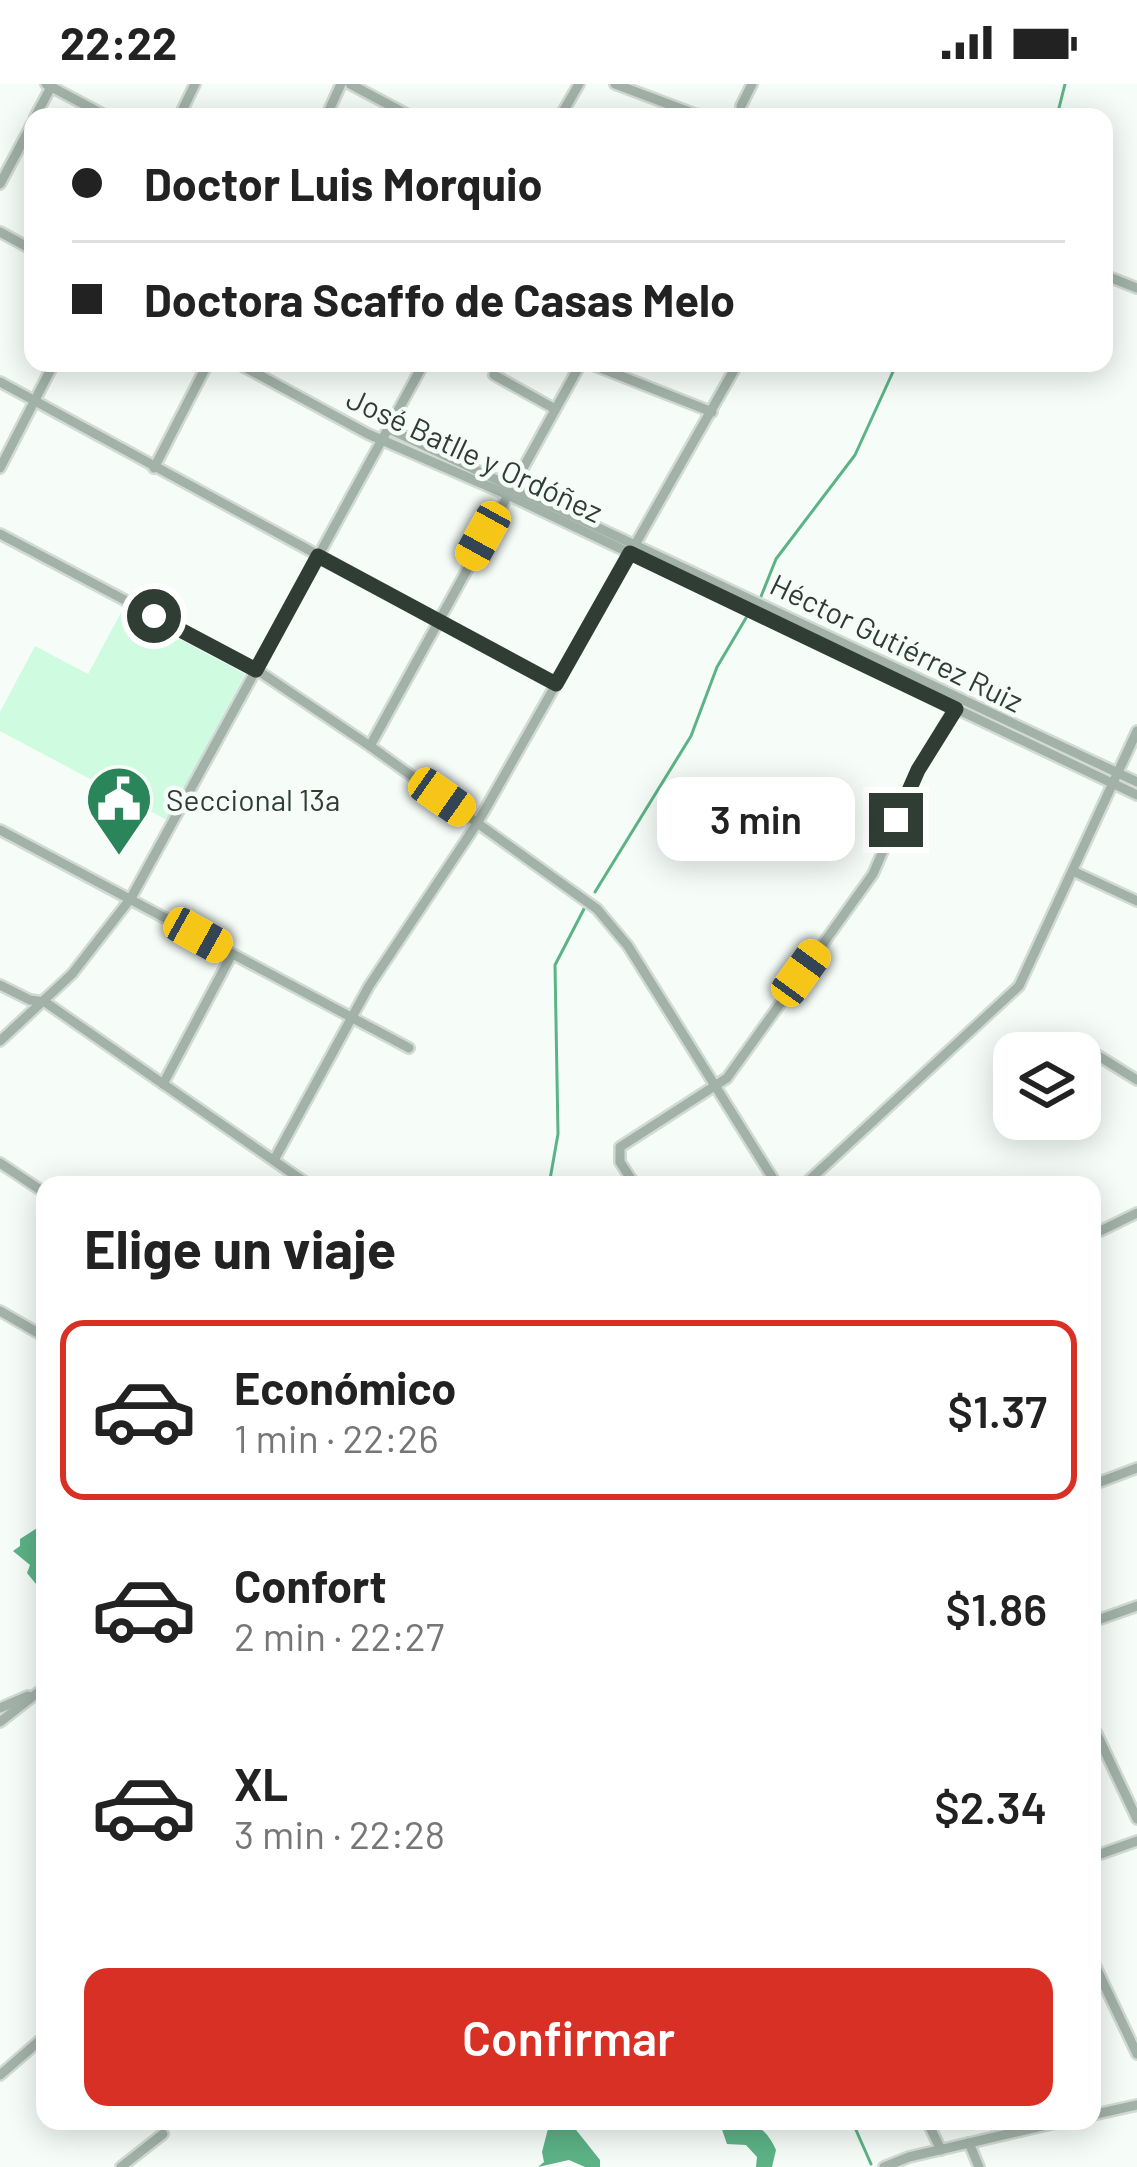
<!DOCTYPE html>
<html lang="es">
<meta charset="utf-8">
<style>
:root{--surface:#fff;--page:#f2f2f2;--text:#222;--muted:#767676;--line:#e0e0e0;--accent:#d93025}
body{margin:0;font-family:Barlow,sans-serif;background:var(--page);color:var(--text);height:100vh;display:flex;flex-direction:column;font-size:45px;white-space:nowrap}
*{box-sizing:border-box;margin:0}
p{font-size:39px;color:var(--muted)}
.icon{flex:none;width:66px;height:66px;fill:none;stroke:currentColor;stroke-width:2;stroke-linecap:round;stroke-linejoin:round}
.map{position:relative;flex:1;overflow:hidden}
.sheet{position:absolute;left:36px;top:1092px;width:1065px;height:954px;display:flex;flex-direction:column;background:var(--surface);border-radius:24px;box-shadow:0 6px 30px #0003}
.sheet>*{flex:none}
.top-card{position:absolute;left:24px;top:24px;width:1089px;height:264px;border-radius:24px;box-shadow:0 6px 30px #0003;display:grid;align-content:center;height:264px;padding:0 48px;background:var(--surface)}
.fabs{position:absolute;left:993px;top:948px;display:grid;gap:24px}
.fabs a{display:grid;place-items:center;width:108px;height:108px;border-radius:24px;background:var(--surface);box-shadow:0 6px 30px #0003;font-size:60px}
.end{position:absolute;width:54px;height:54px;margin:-27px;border:15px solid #2f3d35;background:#fff;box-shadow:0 0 0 6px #fff}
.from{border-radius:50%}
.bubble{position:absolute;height:84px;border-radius:24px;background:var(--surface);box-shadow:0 6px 30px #0003;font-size:39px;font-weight:600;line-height:84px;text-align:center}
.car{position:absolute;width:36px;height:72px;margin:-36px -18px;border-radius:15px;box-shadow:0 0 9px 3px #0007;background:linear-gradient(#f5c518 24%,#345 0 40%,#f5c518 0 76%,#345 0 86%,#f5c518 0)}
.top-card b{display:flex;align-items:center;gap:42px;height:114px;font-size:45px}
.top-card b+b{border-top:3px solid var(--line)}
.top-card i{width:30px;height:30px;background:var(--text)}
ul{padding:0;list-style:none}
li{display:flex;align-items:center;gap:36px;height:180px;margin:0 24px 18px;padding:0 24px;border:6px solid transparent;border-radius:24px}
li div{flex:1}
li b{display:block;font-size:45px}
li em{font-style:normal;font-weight:600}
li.active{border-color:var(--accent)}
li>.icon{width:108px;height:108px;stroke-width:1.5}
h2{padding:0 48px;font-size:54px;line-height:144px}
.button{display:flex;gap:24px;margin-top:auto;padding:24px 48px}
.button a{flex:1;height:138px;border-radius:24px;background:var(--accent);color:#fff;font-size:48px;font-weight:600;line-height:138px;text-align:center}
.status{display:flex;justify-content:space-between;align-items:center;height:84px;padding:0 60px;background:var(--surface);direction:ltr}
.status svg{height:33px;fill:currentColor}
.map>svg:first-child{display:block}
</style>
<div class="status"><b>22:22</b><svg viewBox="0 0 49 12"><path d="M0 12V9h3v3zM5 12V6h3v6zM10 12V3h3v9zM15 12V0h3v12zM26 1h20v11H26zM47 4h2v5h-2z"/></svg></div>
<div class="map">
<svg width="1137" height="2083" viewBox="0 0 1137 2083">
<rect width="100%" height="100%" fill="#f6fdf9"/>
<polygon fill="#cffbe1" points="123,525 245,590 167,736 0,647 0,628 35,562 88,590"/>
<g fill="#5cb386">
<polygon points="45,1439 45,1511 27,1489 30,1481 13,1467 20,1462 20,1455"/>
<polygon points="550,2037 569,2037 600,2076 600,2083 585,2083 569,2076 538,2083 544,2078 542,2068"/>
<path d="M719,2037c28,0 44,0 57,29l-4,17h-16l1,-10 -11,-12 -19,-1z"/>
</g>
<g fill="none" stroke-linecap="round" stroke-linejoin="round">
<g stroke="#5cb386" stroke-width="3">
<polyline points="1053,33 1059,24 1065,0"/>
<polyline points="760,515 776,475 855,371 897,279"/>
<polyline points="595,808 691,652 717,583 746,534"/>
<polyline points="549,1101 558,1050 555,881 585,823"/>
<polyline points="852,2037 871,2080"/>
</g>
<g stroke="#d2dad6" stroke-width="14">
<g id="minor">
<polyline points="46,0 108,33"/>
<polyline points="350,0 412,33"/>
<polyline points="615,0 703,33"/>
<polyline points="741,22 752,0"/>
<polyline points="35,33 51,3"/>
<polyline points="179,33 195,0"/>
<polyline points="326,33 341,0"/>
<polyline points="560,33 579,0"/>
<polyline points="0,100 33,38"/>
<polyline points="0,148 33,166"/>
<polyline points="1104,191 1137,204"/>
<polyline points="237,279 368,350 506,410 1137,711"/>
<polyline points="588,279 712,328"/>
<polyline points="494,291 555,325"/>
<polyline points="0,298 555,600"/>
<polyline points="389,345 1137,698"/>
<polyline points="0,384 54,279"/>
<polyline points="154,384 208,279"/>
<polyline points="0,450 257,586 370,662 597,825 628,862 777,1101"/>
<polyline points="370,662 581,279"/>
<polyline points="0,746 409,964"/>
<polyline points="1075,788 1137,817"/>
<polyline points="0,901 30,916 45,918 309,1101"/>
<polyline points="0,957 72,890 131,814 424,279"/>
<polyline points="1097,971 1137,996"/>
<polyline points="163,1000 232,870"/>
<polyline points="274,1076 369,902 478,738 738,279"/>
<polyline points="0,1079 45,1109"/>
<polyline points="635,1101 620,1078 620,1063 727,994 873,790 918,686 958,619"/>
<polyline points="804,1101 1019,902 1137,647"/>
<polyline points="1092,1151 1137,1129"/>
<polyline points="0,1227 45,1253"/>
<polyline points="1092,1401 1137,1384"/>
<polyline points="1092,1538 1137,1522"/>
<polyline points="0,1624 28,1612"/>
<polyline points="0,1638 45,1603"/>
<polyline points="1092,1640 1137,1735"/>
<polyline points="1092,1773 1137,1757"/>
<polyline points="1092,1875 1137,1970"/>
<polyline points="0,1991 45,1952"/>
<polyline points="1092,2031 1137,2021"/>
<polyline points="927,2037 941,2066"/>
<polyline points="969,2059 979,2083"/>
<polyline points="121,2083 163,2050"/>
<polyline points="884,2083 909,2073 1064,2037"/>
</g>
</g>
<use href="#minor" stroke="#a2b2a8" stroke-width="9"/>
</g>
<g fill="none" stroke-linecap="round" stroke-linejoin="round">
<polyline stroke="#2f3d35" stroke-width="15" points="154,532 256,586 318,472 556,600 630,469 956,625 918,686 896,736"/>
</g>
<defs>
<g id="civic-pin" transform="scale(3.45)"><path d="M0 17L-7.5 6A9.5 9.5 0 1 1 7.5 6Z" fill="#2a855a" stroke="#f6fdf9"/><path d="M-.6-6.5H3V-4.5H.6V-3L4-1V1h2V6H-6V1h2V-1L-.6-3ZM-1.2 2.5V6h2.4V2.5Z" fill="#fff"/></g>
</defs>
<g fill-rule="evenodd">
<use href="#civic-pin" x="119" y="715"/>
</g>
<g text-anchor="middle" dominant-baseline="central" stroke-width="9" stroke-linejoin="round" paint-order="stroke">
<g font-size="30" fill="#2f3d35" stroke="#f6fdf9">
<text transform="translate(475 370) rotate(25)">José Batlle y Ordóñez</text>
<text transform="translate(897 558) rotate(26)">Héctor Gutiérrez Ruiz</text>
</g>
<g font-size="30" fill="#2f3d35" stroke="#f6fdf9" text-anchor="start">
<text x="166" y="715">Seccional 13a</text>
</g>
</g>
</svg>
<div class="fabs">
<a><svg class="icon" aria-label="layers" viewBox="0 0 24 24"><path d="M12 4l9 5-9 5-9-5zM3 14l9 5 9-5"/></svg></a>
</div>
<i class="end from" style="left:154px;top:532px"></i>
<i class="end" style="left:896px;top:736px"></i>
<div class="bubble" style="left:657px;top:693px;width:198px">3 min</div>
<i class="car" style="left:483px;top:452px;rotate:209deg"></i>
<i class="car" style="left:442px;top:713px;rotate:125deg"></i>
<i class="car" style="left:198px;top:851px;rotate:119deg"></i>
<i class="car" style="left:801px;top:889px;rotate:36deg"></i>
<div class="top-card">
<b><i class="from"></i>Doctor Luis Morquio</b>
<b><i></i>Doctora Scaffo de Casas Melo</b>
</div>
<section class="sheet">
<h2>Elige un viaje</h2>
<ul>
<li class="active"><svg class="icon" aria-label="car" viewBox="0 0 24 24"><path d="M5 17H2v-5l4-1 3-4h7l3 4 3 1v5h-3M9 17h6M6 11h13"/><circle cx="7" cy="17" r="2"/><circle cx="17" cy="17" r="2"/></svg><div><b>Económico</b><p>1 min · 22:26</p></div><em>$1.37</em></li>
<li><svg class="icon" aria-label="car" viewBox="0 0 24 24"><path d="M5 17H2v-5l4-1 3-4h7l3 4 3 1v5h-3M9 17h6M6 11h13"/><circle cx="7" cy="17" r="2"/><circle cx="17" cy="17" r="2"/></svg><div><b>Confort</b><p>2 min · 22:27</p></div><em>$1.86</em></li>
<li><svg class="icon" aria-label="car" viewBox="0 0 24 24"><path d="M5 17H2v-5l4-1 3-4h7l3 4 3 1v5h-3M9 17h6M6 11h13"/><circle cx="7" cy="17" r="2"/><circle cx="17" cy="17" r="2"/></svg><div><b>XL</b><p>3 min · 22:28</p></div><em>$2.34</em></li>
</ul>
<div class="button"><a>Confirmar</a></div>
</section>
</div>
